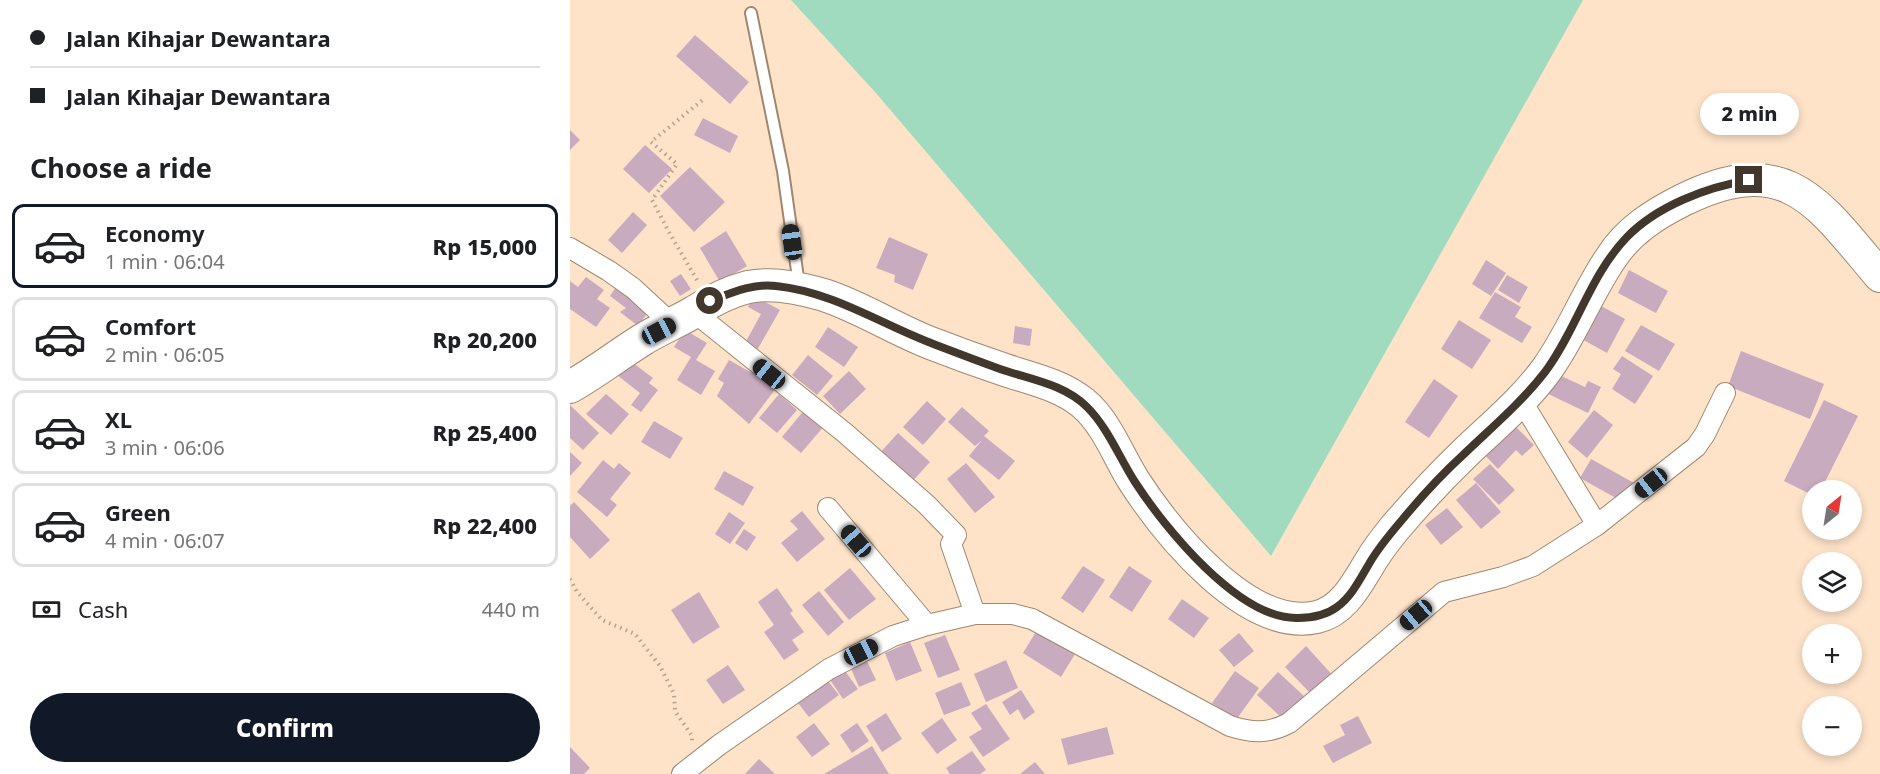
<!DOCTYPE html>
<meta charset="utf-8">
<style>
:root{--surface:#fff;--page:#f2f2f2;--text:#202124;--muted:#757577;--line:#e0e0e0;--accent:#111827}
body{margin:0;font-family:"Noto Sans",sans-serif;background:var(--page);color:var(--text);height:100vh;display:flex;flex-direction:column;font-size:22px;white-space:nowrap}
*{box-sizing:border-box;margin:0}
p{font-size:20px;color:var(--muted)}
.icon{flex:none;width:33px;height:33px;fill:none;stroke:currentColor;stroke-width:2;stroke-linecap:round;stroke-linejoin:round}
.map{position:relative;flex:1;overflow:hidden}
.details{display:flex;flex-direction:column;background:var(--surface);width:570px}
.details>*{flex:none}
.guide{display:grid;align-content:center;height:132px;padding:0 30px;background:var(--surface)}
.needle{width:39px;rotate:30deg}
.controls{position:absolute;left:1232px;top:480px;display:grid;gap:12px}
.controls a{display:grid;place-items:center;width:60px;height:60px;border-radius:50%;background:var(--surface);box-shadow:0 3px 9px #0003;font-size:30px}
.end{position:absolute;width:27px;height:27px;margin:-14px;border:8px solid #42372d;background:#fff;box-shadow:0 0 0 3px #fff}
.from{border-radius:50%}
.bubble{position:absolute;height:42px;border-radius:21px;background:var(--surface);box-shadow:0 3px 9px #0003;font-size:20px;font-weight:800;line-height:42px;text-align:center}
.car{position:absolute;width:18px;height:36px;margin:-18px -9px;border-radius:8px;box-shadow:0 0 4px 2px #0007;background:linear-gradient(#222 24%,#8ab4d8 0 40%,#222 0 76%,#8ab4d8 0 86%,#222 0)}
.guide b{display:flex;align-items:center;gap:21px;height:57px;font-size:22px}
.guide b+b{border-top:2px solid var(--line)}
.guide i{width:15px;height:15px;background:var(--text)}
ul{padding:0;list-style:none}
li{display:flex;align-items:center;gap:18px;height:84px;margin:0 12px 9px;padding:0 18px;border:3px solid var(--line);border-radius:12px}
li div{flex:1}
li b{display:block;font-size:22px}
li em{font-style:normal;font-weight:800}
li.current{border-color:var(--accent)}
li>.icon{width:54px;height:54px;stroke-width:1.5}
h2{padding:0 30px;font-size:27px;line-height:72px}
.pay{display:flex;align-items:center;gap:15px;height:66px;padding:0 30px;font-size:22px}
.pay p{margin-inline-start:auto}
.cta{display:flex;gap:12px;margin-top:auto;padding:12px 30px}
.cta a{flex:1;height:69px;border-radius:36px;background:var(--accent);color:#fff;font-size:24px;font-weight:800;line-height:69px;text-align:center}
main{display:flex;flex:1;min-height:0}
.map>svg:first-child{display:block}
</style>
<main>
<section class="details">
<div class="guide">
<b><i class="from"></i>Jalan Kihajar Dewantara</b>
<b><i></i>Jalan Kihajar Dewantara</b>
</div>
<h2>Choose a ride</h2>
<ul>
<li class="current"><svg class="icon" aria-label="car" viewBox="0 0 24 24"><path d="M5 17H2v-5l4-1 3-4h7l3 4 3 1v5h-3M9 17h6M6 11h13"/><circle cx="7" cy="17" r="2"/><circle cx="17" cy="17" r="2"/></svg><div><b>Economy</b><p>1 min · 06:04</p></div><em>Rp 15,000</em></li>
<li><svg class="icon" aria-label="car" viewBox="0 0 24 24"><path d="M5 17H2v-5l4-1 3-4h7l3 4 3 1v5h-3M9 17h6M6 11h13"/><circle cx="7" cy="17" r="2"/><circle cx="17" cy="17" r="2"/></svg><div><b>Comfort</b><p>2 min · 06:05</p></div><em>Rp 20,200</em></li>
<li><svg class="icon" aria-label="car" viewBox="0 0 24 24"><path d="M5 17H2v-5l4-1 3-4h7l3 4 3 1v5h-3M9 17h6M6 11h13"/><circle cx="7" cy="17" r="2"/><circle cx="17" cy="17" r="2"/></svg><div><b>XL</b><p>3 min · 06:06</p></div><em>Rp 25,400</em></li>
<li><svg class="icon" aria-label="car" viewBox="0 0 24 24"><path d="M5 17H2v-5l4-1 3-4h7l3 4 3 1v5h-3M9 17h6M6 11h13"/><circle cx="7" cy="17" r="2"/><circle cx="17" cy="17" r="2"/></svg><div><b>Green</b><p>4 min · 06:07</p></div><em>Rp 22,400</em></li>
</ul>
<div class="pay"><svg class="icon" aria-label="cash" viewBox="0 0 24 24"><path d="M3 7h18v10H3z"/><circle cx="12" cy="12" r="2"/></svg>Cash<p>440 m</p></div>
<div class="cta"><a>Confirm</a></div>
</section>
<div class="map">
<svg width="1310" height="774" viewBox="0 0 1310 774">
<rect width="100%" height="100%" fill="#fee3c9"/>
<polygon fill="#a0dbc0" points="221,0 1013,0 701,556 305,92"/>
<g fill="#c9abc0">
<polygon points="125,35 179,82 160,104 106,56"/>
<polygon points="133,118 168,136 160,153 124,135"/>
<polygon points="0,130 10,140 0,150"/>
<polygon points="75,145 102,169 79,193 53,169"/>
<polygon points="120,167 155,202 124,232 90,196"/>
<polygon points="63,212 77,225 52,253 38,240"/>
<polygon points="156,231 177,266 150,282 130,248"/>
<polygon points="319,237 358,254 343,290 324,282 325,275 306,268"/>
<polygon points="916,260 936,273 921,296 902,284"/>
<polygon points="1059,270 1098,291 1086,313 1048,293"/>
<polygon points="111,274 121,289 110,296 100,281"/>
<polygon points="937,275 958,287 949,303 928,290"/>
<polygon points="16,277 34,290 27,299 40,308 26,327 0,309 0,281 8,287"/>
<polygon points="48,284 81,308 68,326 50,312 56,308 40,296"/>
<polygon points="925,292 951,307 945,317 962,327 952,343 909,318"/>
<polygon points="184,296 210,310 186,352 174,345 191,314 178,307"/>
<polygon points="1020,300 1055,319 1037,353 1001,333"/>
<polygon points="889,320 921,340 902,369 871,349"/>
<polygon points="1071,325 1105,344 1089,371 1055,351"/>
<polygon points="445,326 462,329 460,346 443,343"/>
<polygon points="258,327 288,347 274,367 245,347"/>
<polygon points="115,330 137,343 126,360 145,371 131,395 107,380 121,357 104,347"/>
<polygon points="1171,351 1254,384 1240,419 1158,386"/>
<polygon points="238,355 263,376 247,395 222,375"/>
<polygon points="1052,356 1083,376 1065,404 1042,389 1051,374 1043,369"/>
<polygon points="59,360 83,378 79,383 88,390 71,412 61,405 70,393 47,375"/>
<polygon points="159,360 207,387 179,424 147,396 154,383 148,379"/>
<polygon points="279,371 296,389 270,414 253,396"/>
<polygon points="983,372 1015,387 1018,381 1031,387 1018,413 974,392"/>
<polygon points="864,379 888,396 859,438 835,422"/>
<polygon points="36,394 59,414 41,435 16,414"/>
<polygon points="209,394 227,410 207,433 189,418"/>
<polygon points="1254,400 1288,416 1251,490 1242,490 1242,495 1214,481"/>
<polygon points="357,401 376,419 353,445 333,427"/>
<polygon points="0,405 29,433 13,450 0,438"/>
<polygon points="392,407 419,431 414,436 445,461 429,480 399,456 412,440 405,446 378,422"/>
<polygon points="236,408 255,425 231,453 212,437"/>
<polygon points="1024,410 1043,425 1017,458 998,442"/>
<polygon points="84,421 113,438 100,459 71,442"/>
<polygon points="941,422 964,445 952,456 946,450 928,469 912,452"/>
<polygon points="328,433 360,462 340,484 308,455"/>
<polygon points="0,452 12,463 0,476"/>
<polygon points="1021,459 1064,483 1053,502 1010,478"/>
<polygon points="33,460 44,469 49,463 61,473 40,499 47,505 37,517 7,492"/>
<polygon points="396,463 425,497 405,513 377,479"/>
<polygon points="920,464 945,490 929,505 903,479"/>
<polygon points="154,471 184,487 173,506 144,489"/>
<polygon points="906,483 931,512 911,529 886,500"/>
<polygon points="4,502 40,540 20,559 0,537 0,506"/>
<polygon points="877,508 893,527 871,545 855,525"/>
<polygon points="232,511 255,539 227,562 211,543 228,529 220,521"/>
<polygon points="159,512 175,523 160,544 145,534"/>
<polygon points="174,529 186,537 177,551 165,543"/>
<polygon points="513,566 535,580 513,613 491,598"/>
<polygon points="559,566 582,581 562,612 539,597"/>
<polygon points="280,568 306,599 279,620 254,590"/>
<polygon points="207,588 223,611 220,613 234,632 222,640 229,650 214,660 194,632 204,625 188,602"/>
<polygon points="249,591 274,622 258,636 232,605"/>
<polygon points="129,592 150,627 123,644 101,610"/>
<polygon points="612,599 639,618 624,638 598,619"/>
<polygon points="467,630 505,654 491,677 453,653"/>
<polygon points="669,633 684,651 664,667 649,650"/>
<polygon points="375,635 390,670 368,678 354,643"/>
<polygon points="340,642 352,671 326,681 315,653"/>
<polygon points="736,646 765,678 744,697 715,667"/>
<polygon points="295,657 306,680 289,687 279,664"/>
<polygon points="436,660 448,688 416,702 404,674"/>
<polygon points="158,665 175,690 153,704 136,680"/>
<polygon points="273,668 288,689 273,699 259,678"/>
<polygon points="665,671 689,688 666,720 642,703"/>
<polygon points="708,672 734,696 713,719 687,695"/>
<polygon points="254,676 269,695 239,717 224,698"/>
<polygon points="391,682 401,705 374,715 365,693"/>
<polygon points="451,690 465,712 454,720 448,709 440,715 432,702"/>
<polygon points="416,704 440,739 413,757 399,737 412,729 401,713"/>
<polygon points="316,713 332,739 312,752 296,726"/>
<polygon points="788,716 802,743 763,763 753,746 775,735 770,725"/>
<polygon points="372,718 387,740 367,754 351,733"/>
<polygon points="244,723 260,744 242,757 226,737"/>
<polygon points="287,723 299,741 282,753 270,735"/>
<polygon points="537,727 544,754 498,765 491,739"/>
<polygon points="302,746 319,774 254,774"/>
<polygon points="0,747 20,768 14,774 0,774"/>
<polygon points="402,751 416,770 410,774 380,774 376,768"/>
<polygon points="189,759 205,774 175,774"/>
<polygon points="465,762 475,774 450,774"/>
</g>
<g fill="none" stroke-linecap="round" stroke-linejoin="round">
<g stroke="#a08770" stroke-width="14">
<polyline id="service" points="181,13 213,171 229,285"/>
</g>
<g stroke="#a08770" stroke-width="22">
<g id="minor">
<polyline points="0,248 39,271 63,288 102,324"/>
<polyline points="124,312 275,433 357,505 386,535 381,544 405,614"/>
<polyline points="951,400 1027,525"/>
<polyline points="258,508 357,625"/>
<path d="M112,774l37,-29 110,-76 64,-33 34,-11 48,-11h38l19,5 198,107c22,7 38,8 59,-3l155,-131 59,-15 30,-11 64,-41 99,-78 9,-13 20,-41"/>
</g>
</g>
<g stroke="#a08770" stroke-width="34">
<path id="primary" d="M0,387c25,-14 48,-32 72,-47 16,-10 35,-18 52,-28 17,-11 34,-20 54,-25 25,-5 52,1 76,8 37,12 72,35 109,49 23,9 48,18 72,26 27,9 56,15 78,33 24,20 35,53 51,78 33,51 114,152 183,136 26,-6 39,-32 52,-53 7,-12 16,-24 25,-35 22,-26 45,-51 70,-75 28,-27 60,-53 83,-85 25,-35 40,-76 64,-111 17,-27 44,-44 72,-58 104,-51 135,3 197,76"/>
</g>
<g stroke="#b5a08c" stroke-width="4" stroke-dasharray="1.5 4.5" stroke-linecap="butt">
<polyline points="127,280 100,234 82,200 107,164 81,142 135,98"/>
<polyline points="0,579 7,592 32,620 65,634 90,666 104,694 105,711 122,736 122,741"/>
</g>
<use href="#service" stroke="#fff" stroke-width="10"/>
<use href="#minor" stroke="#fff" stroke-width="20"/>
<use href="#primary" stroke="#fff" stroke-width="32"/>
</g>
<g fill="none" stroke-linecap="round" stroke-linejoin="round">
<path stroke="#42372d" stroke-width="8" d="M140,301c21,-8 43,-18 66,-15 58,6 106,39 160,59 21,8 42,16 64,24 29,10 64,15 87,38 21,21 32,50 48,75 29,45 104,138 163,136 14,0 27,-2 39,-11 15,-11 23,-28 32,-43 9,-16 21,-30 33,-44 19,-23 39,-45 61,-65 28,-27 58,-52 82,-83 31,-41 45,-97 82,-135 30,-31 80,-50 122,-57"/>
</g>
</svg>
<div class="controls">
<a><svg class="needle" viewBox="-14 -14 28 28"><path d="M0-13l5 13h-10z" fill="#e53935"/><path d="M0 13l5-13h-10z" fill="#757577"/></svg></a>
<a><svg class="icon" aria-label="layers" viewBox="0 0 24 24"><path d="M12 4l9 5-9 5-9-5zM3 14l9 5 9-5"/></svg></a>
<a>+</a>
<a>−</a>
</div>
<i class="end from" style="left:140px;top:301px"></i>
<i class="end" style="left:1179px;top:180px"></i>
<div class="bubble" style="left:1130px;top:93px;width:99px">2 min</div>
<i class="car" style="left:222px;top:242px;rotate:352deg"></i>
<i class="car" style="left:89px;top:331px;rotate:62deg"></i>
<i class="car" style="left:199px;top:374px;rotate:309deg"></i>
<i class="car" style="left:1081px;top:483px;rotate:232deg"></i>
<i class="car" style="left:286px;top:541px;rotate:319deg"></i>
<i class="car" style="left:846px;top:615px;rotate:230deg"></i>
<i class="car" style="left:291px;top:652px;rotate:64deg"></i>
</div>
</main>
